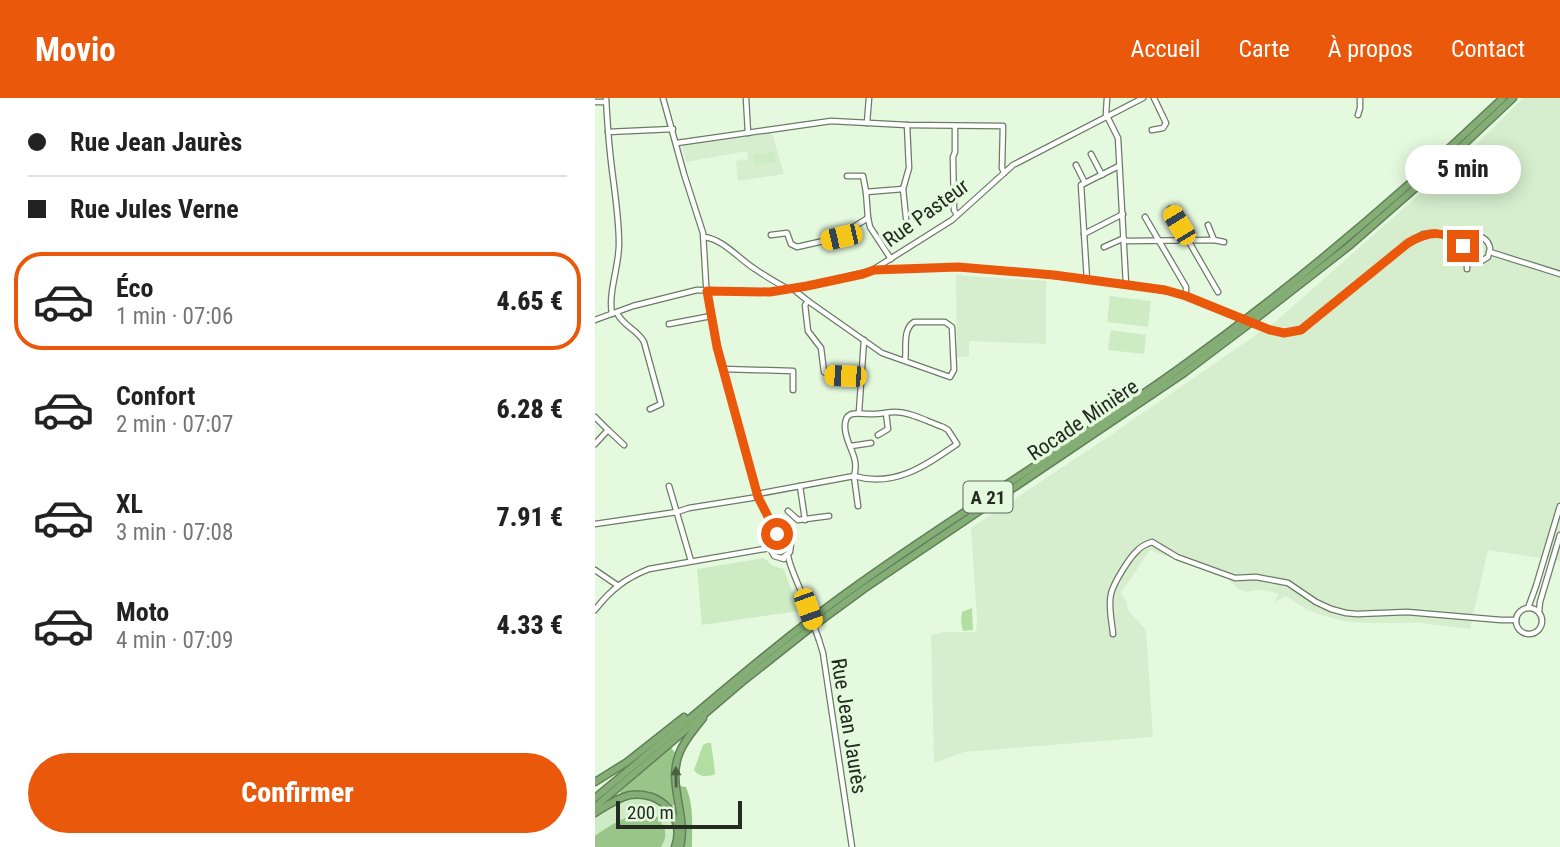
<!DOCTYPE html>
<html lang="fr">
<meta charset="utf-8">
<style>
:root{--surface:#fff;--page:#f2f2f2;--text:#222;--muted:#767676;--line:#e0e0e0;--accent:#ea580c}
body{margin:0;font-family:"Roboto Condensed",sans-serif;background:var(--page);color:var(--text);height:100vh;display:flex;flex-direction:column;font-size:26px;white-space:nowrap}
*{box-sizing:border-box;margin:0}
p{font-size:23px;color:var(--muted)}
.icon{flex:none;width:38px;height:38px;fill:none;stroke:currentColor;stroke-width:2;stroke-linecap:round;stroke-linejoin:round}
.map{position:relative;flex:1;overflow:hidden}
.side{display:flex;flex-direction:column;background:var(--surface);width:595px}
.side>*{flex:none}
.guide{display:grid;align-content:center;height:154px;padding:0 28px;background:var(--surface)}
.scale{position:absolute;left:21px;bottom:18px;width:126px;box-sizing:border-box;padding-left:7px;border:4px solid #242b21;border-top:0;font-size:19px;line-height:24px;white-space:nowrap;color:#242b21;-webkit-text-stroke:5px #e5f9df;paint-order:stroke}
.end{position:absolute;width:32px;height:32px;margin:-16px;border:9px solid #ea580c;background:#fff;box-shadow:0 0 0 4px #fff}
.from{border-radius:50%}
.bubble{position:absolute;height:49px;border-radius:24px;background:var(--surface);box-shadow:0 4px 18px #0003;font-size:23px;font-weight:800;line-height:49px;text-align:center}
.car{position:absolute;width:21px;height:42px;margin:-21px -10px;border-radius:9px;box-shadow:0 0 5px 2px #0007;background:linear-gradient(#f5c518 24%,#345 0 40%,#f5c518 0 76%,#345 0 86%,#f5c518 0)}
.guide b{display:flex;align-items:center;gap:24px;height:66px;font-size:26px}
.guide b+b{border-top:2px solid var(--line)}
.guide i{width:18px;height:18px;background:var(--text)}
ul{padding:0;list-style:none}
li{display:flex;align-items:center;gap:21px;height:98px;margin:0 14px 10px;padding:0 14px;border:4px solid transparent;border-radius:28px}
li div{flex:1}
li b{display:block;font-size:26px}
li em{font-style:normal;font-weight:800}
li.selected{border-color:var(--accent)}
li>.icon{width:63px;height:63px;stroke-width:1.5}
.action{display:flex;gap:14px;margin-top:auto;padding:14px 28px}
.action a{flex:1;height:80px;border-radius:42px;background:var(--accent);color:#fff;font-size:28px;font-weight:800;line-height:80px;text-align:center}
header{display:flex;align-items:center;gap:42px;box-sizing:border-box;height:98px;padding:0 35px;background:var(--accent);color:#fff}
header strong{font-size:33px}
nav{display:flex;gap:38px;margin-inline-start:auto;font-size:24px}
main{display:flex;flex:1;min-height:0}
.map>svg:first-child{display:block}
</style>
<header>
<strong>Movio</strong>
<nav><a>Accueil</a><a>Carte</a><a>À propos</a><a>Contact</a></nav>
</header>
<main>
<section class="side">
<div class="guide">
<b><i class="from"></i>Rue Jean Jaurès</b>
<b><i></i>Rue Jules Verne</b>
</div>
<ul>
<li class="selected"><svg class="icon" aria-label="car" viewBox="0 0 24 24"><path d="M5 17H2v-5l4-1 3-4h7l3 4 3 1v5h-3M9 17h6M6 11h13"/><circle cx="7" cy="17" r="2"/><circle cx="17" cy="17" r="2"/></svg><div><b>Éco</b><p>1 min · 07:06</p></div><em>4.65 €</em></li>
<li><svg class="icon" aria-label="car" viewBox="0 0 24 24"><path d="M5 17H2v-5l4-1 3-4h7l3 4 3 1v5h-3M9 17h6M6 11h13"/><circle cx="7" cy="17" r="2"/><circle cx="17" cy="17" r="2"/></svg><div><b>Confort</b><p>2 min · 07:07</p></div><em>6.28 €</em></li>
<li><svg class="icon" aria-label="car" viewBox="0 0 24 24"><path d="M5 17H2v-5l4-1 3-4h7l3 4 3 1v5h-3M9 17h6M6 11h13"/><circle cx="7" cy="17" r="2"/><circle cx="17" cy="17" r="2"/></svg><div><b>XL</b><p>3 min · 07:08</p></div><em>7.91 €</em></li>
<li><svg class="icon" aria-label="car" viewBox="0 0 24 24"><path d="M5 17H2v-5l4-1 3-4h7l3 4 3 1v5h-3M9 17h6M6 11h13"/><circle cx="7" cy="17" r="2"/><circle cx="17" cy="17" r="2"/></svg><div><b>Moto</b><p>4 min · 07:09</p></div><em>4.33 €</em></li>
</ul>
<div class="action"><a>Confirmer</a></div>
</section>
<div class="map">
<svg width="965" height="749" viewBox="0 0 965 749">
<rect width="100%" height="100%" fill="#e5f9df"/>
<g fill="#d6eece">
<polygon points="928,0 965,0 965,463 893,452 875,531 825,525 768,525 747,523 726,517 711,511 691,498 680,504 683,495 663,492 652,494 642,490 633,481 555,452 526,495 531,502 533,512 551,532 558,639 369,654 339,665 336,537 349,534 381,534 382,521 376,430 510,341 680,224 887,41"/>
<polygon points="177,35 189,76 143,83 141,63 153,61 152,53 91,64 87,48"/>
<polygon points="361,177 451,183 451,246 374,243 374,259 362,259"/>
</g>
<g fill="#cdecc3">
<polygon points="179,54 181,64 160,67 158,57"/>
<polygon points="515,198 556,203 553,229 512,224"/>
<polygon points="516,232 551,237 549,256 513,252"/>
<circle cx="185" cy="449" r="8"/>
<polygon points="169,460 178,468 189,471 204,513 107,527 102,471"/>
<path d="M43,700c18,1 36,11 38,31 0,6 -2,13 -3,18h-78v-29l20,-13z"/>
</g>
<g fill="#99c58a">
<path d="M76,649l4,6c-4,18 -3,33 0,51l-3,2c-16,-16 -29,-18 -50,-12l-2,-2z"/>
<path d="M84,688l7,1c8,18 6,40 6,60h-9c6,-20 -1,-41 -4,-61z"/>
<path d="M46,713l17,6c7,12 11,17 3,30h-66v-11c14,-11 30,-18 46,-25z"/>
</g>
<g fill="#b1dfa2">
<polygon points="377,510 378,532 368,533 366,524 367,514"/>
<path d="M112,645h4l4,29 -1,3c-9,1 -14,3 -20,-5l9,-25z"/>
</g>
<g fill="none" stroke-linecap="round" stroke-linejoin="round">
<g stroke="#6b7b65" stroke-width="7">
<g id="minor">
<path d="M11,0c1,18 2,36 4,54 3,31 9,61 9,92 0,23 -11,48 -7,70"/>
<polyline points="68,0 89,76 108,135 111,186 119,235 153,364 163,399 179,433 185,438 191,439 196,446 195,454 187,460"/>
<polyline points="151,0 153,35"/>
<polyline points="512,0 511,16 523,40 531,186"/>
<polyline points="0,4 11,4"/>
<polyline points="763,17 765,10 765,0"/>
<polyline points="272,25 274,0"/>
<polyline points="360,28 360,54 358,59 359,112 362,117"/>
<polyline points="557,32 568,30 571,25 559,0"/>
<polyline points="13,34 78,31"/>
<polyline points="82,45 236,23 312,27 408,28 407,70 409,75"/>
<polyline points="496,56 507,77"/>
<polyline points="481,67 490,85"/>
<polyline points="252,78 268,78 271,94 273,120"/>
<polyline points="271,94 308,91"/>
<polyline points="575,111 623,194"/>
<polyline points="550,119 591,189 591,198"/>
<polyline points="311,120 308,91 314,70 312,27"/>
<polyline points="613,127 619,142"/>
<polyline points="489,136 528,116"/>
<polyline points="176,137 192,135 196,146 202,149 246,139 249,135 273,120 275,129 296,161"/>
<path d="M879,138c8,0 14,3 16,12l-2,9 -8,5 -9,-1c-8,-6 -8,-13 -5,-22z"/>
<path d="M109,139c19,2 35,22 51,32 10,7 22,14 33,20"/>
<polyline points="509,149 527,141 532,143 619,142 629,144"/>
<polyline points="895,154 965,176"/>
<polyline points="872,161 872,171"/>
<polyline points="280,172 363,169 417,173 531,186 582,195 642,219"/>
<polyline points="492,182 486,87 524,68"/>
<path d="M198,191l15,12 74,52 68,24 4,-7 -2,-43 -7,-5h-31c-12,8 -7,26 -9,39"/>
<polyline points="213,203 210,207 213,233 226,250 229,274 234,277 266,278"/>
<path d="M22,215c6,13 21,17 27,29l17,62 -11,5"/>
<polyline points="0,222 38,208 102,192 175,194 212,188 276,173 357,122 418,67 548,0"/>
<polyline points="74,226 116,218"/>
<polyline points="675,232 689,235 706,232 813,145 828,136 846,136 871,141"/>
<polyline points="128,271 198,273 198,292"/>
<polyline points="264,314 269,242"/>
<polyline points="0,319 13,332"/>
<polyline points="283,337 293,331 291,315"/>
<polyline points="0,346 13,332 29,347"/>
<polyline points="256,348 276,345"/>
<polyline points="74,388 96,463"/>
<polyline points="205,388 210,422"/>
<path d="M162,396l97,-18c6,-19 -8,-30 -9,-48 -1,-21 16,-13 28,-14 8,0 15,-2 22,-2 16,0 33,10 48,15l5,3 9,14c-32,22 -63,44 -103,32l4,30"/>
<polyline points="193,413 203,422 234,418"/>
<polyline points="0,426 82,414 94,410 163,399"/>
<polyline points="175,450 179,458 189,461"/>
<polyline points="175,450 179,434"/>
<path d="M193,457c2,15 15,38 20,54"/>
<polyline points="0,472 22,487"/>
<circle cx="934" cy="523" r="13"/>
<polyline points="933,510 941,488 965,408"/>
<path d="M0,512c15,-20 31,-32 54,-41l121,-21"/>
<polyline points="944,514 945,504 965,437"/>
<path d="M518,536c-1,-12 -5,-28 -2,-40 2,-10 18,-36 26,-43 4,-5 9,-7 15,-9l25,15 58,21 21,-1 32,6 28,19 15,7 15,4 11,1 50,-2 94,8h15"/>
<polyline points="224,542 228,555 257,749"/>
</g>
</g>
<g stroke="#628058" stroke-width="9">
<g id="highway">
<polyline points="0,684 32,664 89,619"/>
<path d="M0,700c88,-72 171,-148 264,-214 105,-75 216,-141 321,-216 114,-82 221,-173 323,-270"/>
<polyline points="0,709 147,584 214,531 270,490 589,275 654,226 754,148 850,64 918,0"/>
<path d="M0,715c11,-7 22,-15 35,-18 30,-5 56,22 45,52"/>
<path d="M85,749c8,-31 -13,-62 -1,-93 5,-14 15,-24 24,-36"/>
</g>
</g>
<use href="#minor" stroke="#fff" stroke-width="4.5"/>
<use href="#highway" stroke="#84ae76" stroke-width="6"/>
<g stroke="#6b7b65" stroke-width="7" stroke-linecap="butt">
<g id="minor-bridge">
<polyline points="642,219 675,232"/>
<polyline points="213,511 224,542"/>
</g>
</g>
<use href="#minor-bridge" stroke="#fff" stroke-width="4.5"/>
</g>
<defs><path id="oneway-solid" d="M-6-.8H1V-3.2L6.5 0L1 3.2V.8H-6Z" transform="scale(1.75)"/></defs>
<use fill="#4a5f43" href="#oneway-solid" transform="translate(81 679) rotate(-91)"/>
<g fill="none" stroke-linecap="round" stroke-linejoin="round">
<path stroke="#ea580c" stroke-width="9" d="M182,436l-19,-37 -41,-150 -10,-56 63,1 37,-6 56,-12 11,-4 84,-3 96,8 111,15 21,6 84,34 14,3 17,-3 11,-9 96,-78c21,-12 36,-14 55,3"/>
</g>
<g text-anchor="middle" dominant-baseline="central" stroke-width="7" stroke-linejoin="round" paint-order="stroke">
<rect fill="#e5f9df" stroke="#5e695a" stroke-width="2" x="368.5" y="383.5" width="49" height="31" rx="5"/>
<g font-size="19" font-weight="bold" fill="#242b21">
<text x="393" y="399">A 21</text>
</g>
<g font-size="21" fill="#242b21" stroke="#e5f9df">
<text transform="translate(331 115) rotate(-36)">Rue Pasteur</text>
<text transform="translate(488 322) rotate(-34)">Rocade Minière</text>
<text transform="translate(254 628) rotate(81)">Rue Jean Jaurès</text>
</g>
</g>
</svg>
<div class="scale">200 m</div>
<i class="end from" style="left:182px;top:436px"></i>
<i class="end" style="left:868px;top:148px"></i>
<div class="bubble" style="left:810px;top:47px;width:116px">5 min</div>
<i class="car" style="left:584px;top:127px;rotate:329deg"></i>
<i class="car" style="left:246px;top:139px;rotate:257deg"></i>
<i class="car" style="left:250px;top:278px;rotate:272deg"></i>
<i class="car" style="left:213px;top:511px;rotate:160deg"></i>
</div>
</main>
